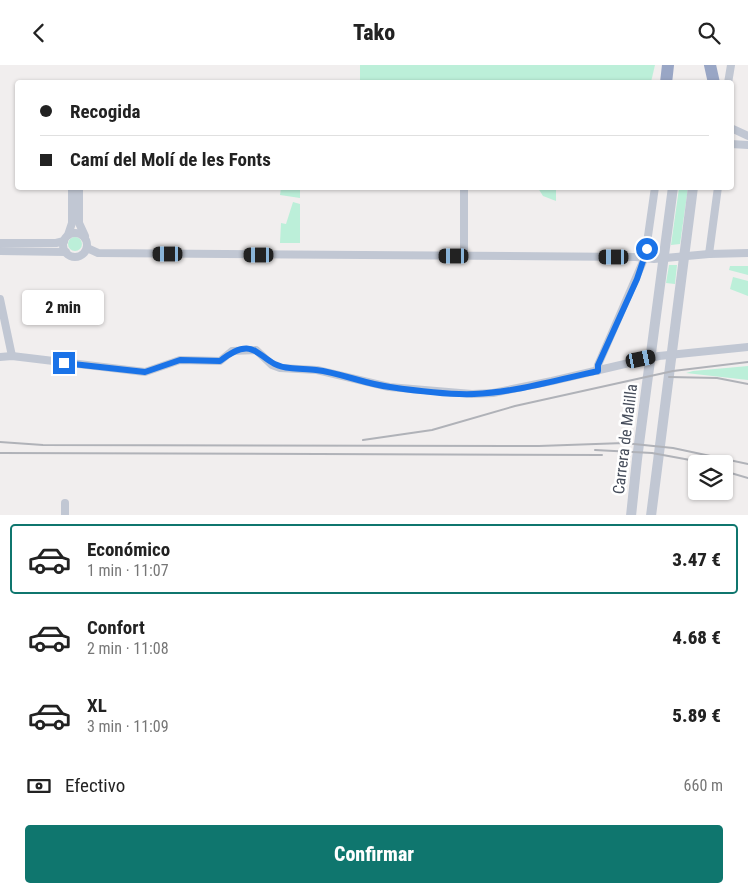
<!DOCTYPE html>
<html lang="es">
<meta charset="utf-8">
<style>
:root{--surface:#fff;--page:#f6f6f6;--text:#222;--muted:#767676;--line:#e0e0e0;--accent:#0f766e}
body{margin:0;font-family:"Roboto Condensed",sans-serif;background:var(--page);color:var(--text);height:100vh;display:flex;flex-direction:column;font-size:19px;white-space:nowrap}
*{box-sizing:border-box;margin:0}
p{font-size:16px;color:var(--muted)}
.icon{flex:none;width:28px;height:28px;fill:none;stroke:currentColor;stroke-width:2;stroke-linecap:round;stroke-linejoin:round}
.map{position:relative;height:450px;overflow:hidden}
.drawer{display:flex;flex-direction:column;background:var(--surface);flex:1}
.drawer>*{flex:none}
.guide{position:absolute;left:15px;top:15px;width:719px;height:110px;border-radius:5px;box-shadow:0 1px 4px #0004;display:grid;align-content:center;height:110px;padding:0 25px;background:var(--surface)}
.tools{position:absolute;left:688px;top:390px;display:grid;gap:10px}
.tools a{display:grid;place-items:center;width:45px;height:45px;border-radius:5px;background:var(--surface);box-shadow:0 1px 4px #0004;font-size:25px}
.end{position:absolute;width:22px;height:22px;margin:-11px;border:6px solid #1a73e8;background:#fff;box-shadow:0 0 0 2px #fff}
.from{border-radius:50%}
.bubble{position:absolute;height:35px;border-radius:5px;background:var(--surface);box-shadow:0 1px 4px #0004;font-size:16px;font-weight:800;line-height:35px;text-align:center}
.car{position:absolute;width:15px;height:30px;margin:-15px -8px;border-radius:6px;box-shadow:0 0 4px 1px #0007;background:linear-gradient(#222 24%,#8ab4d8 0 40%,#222 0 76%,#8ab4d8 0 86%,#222 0)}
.guide b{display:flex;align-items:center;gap:18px;height:48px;font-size:19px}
.guide b+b{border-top:1px solid var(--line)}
.guide i{width:12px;height:12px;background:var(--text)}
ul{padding:9px 0 0;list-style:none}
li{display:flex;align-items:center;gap:15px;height:70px;margin:0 10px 8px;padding:0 15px;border:2px solid transparent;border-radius:5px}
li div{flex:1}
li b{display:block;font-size:19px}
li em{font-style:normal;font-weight:800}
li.on{border-color:var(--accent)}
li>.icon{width:45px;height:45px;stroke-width:1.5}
.pay{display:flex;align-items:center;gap:12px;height:55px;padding:0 25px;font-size:19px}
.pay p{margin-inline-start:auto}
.primary-button{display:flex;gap:10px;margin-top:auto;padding:10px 25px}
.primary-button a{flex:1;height:58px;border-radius:5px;background:var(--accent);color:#fff;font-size:20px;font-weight:800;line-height:58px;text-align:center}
header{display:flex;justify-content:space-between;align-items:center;height:65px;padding:0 25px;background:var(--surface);font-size:22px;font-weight:800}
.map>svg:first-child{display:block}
</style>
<header><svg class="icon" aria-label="back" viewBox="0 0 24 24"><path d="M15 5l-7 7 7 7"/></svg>Tako<svg class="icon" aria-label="search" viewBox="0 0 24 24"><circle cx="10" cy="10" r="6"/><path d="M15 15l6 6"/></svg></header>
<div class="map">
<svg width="748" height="451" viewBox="0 0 748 451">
<rect width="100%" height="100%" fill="#f1eeee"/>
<g fill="#bcefd9">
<polygon points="360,0 655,0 651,17 360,18"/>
<polygon points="281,123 300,123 300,133 280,130"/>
<polygon points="538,123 556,123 556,136 543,131"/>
<polygon points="679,123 688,123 680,179 671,180"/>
<polygon points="293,137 300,139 300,178 280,178 281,158 286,159"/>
<circle cx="75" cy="179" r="7"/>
<polygon points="669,200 677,200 675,219 666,218"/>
<polygon points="730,201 748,201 748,210 729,205"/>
<polygon points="733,212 748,216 748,231 730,224"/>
<polygon points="748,301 748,315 686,308 693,306"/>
</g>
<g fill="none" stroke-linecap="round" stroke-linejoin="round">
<g stroke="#c1c7d3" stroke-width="8">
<polyline points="728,18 731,0"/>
<polyline points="731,63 748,71"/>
<polyline points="731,79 748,80"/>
<polyline points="79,122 79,158 85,171"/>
<circle cx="75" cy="180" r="12"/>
<polyline points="68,170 72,158 72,122"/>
<polyline points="0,178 56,178 64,176"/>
<polyline points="87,183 98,188 636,192 654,194 709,189 748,188"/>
<polyline points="0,186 66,187"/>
<polyline points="709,189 718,122"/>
<polyline points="464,191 464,122"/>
<polyline points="0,234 12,291"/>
<polyline points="0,292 12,291 145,307 180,295 220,296 232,286 256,285 272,300 280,303 317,305 389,322 472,329 493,328 552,316 659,291 748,282"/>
<polyline points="597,306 598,300 645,192 655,122"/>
<polyline points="65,451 65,438"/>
</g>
<g stroke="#c1c7d3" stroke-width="10">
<polyline points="631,451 637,394 673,122"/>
<polyline points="651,451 693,122"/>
</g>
<g stroke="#99a6c5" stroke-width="12">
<polyline points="710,0 714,18"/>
<polyline points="666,18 668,0"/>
</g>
<g stroke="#b0b2b8" stroke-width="2">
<polyline points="669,312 717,313 748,319"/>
<polyline points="363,375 432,365 515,341 673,306 748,297"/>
<polyline points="0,377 43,380 539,381 624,378 673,383 748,399"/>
<polyline points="595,385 652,388 712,399"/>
<polyline points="0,388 602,390"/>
<polyline points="724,406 748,413"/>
</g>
</g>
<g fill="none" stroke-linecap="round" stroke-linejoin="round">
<path stroke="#1a73e8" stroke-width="6" d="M64,298l81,9 35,-12 40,1c39,-31 37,5 70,7 8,1 18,1 26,2 25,3 49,14 74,17 27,4 57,8 84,7 42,-2 83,-14 124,-23v-6l39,-86 10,-30"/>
</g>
<g text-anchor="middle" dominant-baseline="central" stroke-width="5" stroke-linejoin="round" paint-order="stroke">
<g font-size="16" fill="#464d5b" stroke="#fff">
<text transform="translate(625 374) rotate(-83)">Carrera de Malilla</text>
</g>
</g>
</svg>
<div class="tools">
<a><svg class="icon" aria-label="layers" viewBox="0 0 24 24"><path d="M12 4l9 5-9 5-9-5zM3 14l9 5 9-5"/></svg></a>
</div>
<i class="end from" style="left:647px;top:184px"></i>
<i class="end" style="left:64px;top:298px"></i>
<div class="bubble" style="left:22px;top:225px;width:82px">2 min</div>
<i class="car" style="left:168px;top:189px;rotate:270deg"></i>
<i class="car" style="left:259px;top:190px;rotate:270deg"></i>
<i class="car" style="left:454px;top:191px;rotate:270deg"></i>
<i class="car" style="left:614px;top:192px;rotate:270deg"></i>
<i class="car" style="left:641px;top:294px;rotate:78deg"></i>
<div class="guide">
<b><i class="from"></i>Recogida</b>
<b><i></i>Camí del Molí de les Fonts</b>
</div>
</div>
<section class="drawer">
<ul>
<li class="on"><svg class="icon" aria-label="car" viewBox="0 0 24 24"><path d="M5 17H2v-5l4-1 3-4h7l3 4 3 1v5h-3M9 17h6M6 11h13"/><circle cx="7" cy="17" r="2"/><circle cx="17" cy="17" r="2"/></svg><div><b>Económico</b><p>1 min · 11:07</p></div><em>3.47 €</em></li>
<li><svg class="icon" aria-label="car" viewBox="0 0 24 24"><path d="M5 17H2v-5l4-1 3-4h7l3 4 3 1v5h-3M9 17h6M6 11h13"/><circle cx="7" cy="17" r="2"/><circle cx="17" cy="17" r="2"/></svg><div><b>Confort</b><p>2 min · 11:08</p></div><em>4.68 €</em></li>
<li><svg class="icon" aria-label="car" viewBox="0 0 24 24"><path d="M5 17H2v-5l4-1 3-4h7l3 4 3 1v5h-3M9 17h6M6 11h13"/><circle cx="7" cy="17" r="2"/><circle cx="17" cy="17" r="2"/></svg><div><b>XL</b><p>3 min · 11:09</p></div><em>5.89 €</em></li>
</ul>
<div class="pay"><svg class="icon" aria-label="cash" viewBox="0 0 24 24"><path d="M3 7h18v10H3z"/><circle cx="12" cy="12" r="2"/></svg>Efectivo<p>660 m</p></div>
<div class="primary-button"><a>Confirmar</a></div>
</section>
